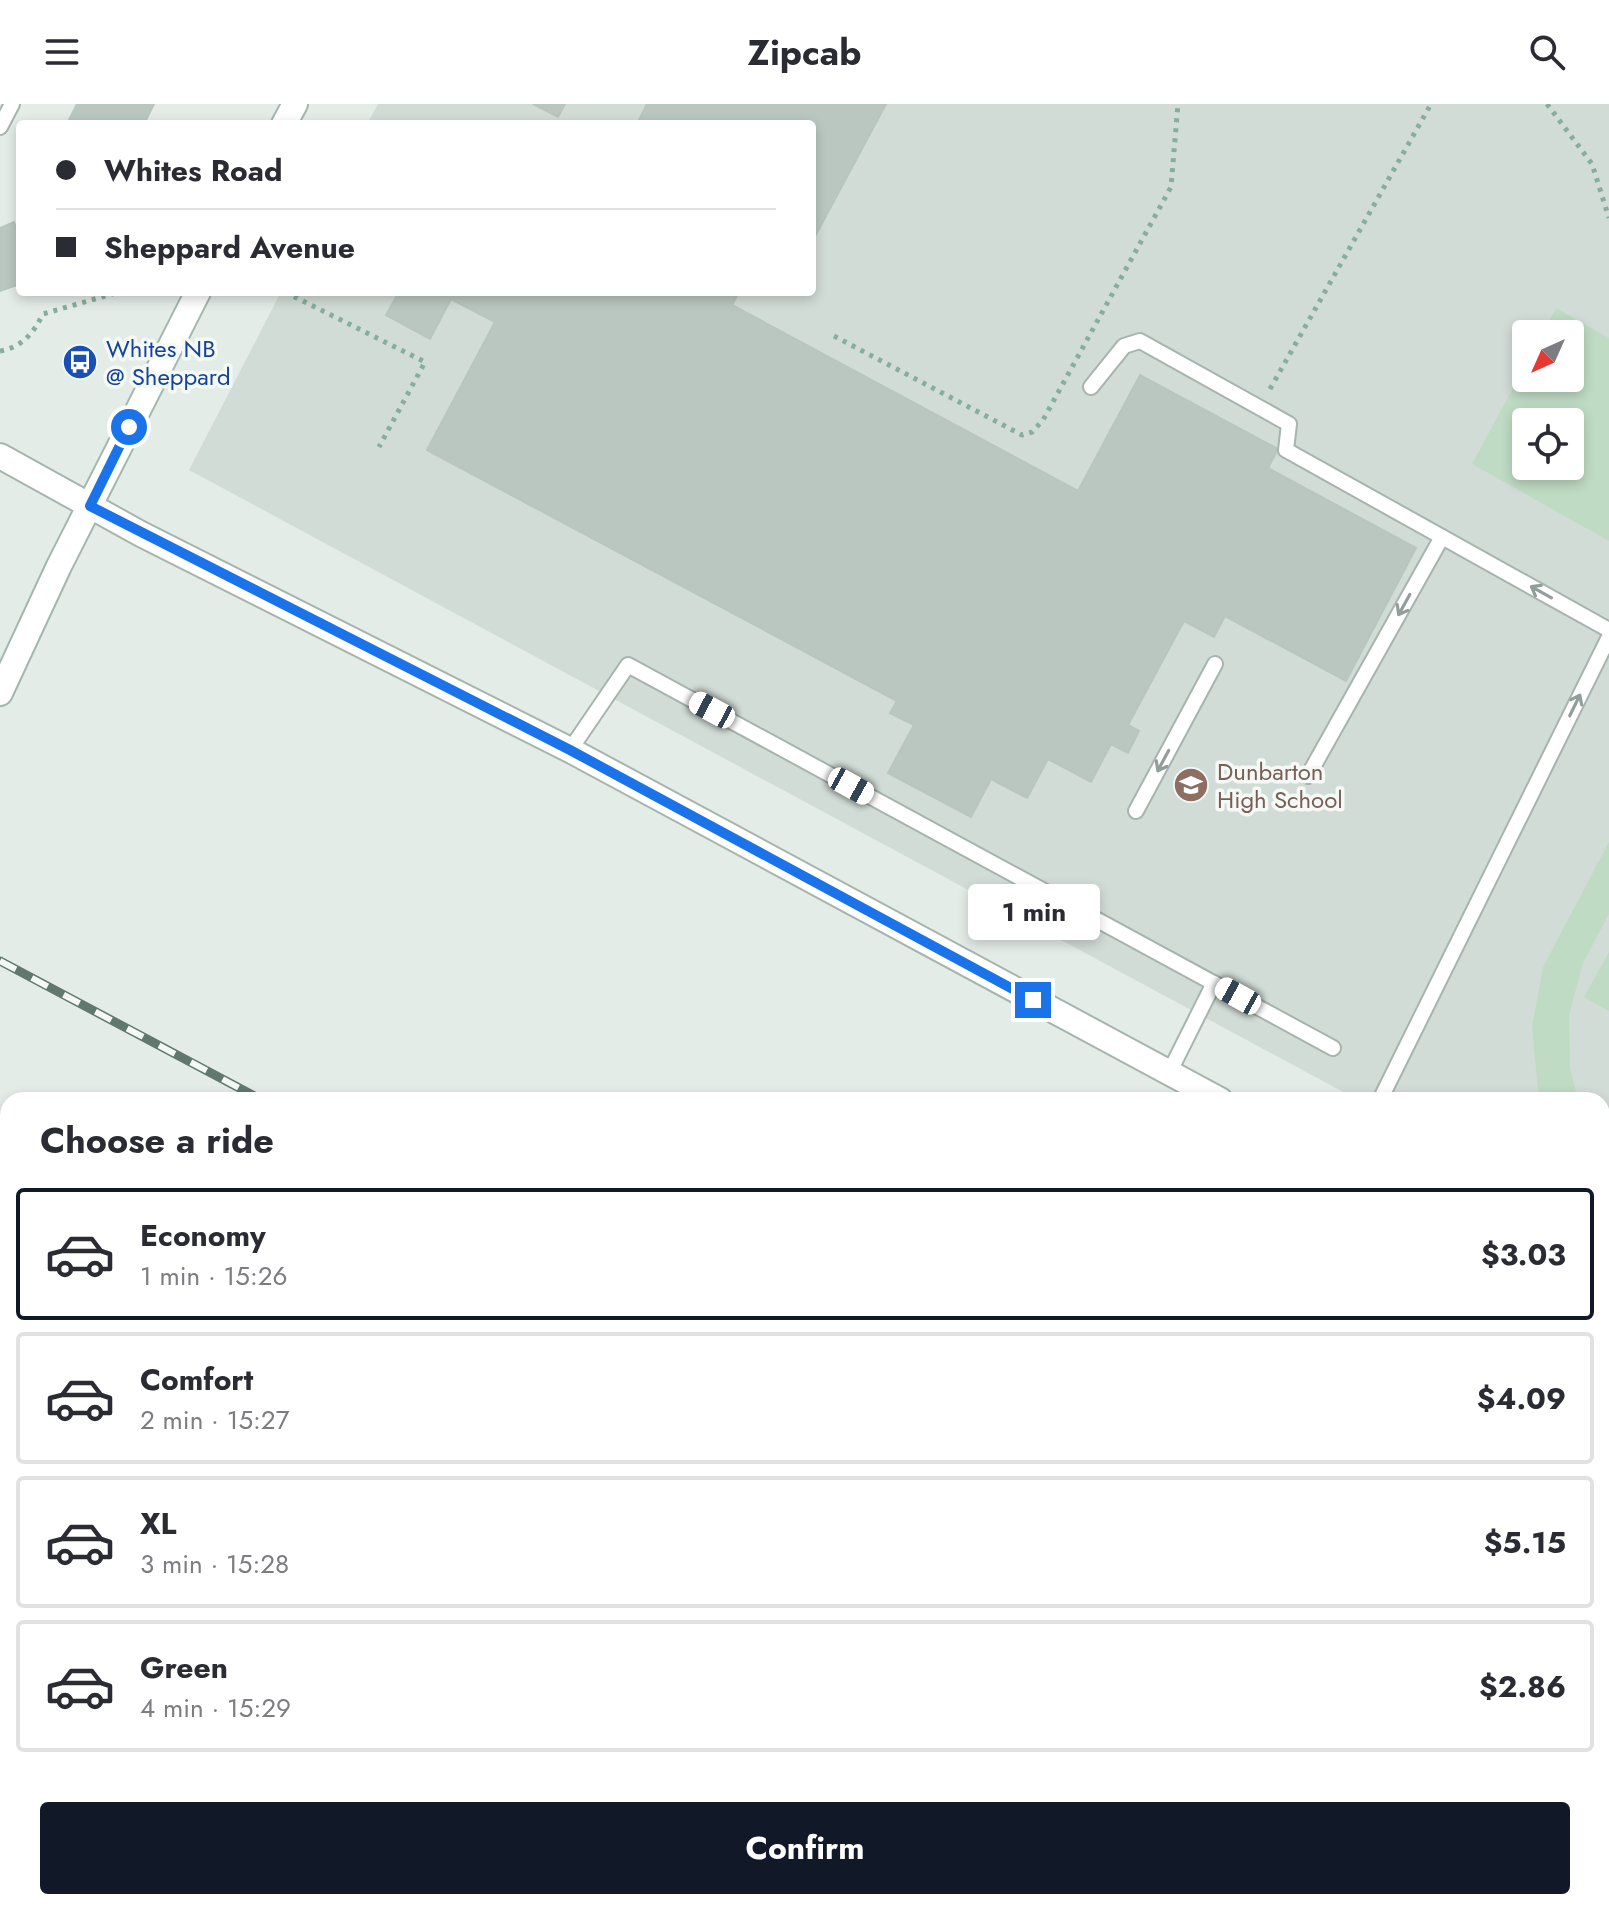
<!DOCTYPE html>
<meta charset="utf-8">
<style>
:root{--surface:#fff;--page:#f2f2f3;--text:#2b2b33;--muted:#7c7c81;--line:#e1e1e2;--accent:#111827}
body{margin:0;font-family:Jost,sans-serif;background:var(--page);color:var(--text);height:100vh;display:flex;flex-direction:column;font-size:30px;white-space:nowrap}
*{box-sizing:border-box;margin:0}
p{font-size:26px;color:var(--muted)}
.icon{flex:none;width:44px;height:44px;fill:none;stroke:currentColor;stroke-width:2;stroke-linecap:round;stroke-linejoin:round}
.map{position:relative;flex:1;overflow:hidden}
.drawer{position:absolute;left:0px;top:988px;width:1610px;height:818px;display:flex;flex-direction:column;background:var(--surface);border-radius:24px 24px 0 0;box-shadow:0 4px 12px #0003}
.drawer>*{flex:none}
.guide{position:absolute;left:16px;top:16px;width:800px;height:176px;border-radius:8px;box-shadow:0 4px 12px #0003;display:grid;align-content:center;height:176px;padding:0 40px;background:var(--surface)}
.needle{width:52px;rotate:225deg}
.buttons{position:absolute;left:1512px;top:216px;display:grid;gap:16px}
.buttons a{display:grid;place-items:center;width:72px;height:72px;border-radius:8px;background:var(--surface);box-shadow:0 4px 12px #0003;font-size:40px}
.end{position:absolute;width:36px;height:36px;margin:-18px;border:10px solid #1a73e8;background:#fff;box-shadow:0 0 0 4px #fff}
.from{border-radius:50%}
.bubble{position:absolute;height:56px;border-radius:8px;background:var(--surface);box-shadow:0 4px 12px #0003;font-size:26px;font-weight:700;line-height:56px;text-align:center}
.car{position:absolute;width:24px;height:48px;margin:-24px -12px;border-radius:10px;box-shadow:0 0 6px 2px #0007;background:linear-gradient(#fff 24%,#345 0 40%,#fff 0 76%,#345 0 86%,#fff 0)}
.guide b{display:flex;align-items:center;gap:28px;height:76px;font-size:30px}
.guide b+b{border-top:2px solid var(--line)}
.guide i{width:20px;height:20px;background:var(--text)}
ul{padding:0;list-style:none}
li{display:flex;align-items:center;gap:24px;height:132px;margin:0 16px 12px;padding:0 24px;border:4px solid var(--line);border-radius:8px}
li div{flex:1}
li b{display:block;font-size:30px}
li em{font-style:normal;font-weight:700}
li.on{border-color:var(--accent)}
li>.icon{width:72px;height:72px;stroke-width:1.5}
h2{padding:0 40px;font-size:36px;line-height:96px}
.primary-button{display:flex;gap:16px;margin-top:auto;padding:16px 40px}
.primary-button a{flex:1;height:92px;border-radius:8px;background:var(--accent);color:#fff;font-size:32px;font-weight:700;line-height:92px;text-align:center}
header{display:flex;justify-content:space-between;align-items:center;height:104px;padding:0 40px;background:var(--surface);font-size:36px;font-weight:700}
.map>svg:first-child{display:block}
</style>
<header><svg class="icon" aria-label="menu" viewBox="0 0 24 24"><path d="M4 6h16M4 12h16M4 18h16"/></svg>Zipcab<svg class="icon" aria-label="search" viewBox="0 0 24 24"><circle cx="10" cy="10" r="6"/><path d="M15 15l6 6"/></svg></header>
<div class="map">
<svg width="1609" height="1805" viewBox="0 0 1609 1805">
<rect width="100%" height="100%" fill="#e4ece8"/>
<path fill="#d2dcd7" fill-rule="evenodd" d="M378,0h1231v1131l-7,-4v-131h-244l-1169,-630 92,-178h531v-168h-445zM1526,230h44v44h-44zM1526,318h44v44h-44z"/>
<g fill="#bfdbc3" fill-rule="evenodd">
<path d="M1556,204l53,30v203l-137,-77 54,-100v14h44v-44h-28zM1526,318h44v44h-44z"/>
<polygon points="1609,738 1609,810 1583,859 1569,911 1570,964 1578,996 1543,996 1538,986 1532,923 1543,863"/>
<polygon points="1609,848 1609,907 1584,893"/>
<polygon points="1602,1042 1609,1051 1609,1100 1602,1094"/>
</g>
<g fill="#bac7c0" stroke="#b7c6be" stroke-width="2">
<polygon points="77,0 154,0 144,20 67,20"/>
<polygon points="533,0 565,0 558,13"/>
<polygon points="647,0 886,0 812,138 812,20 637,20"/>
<polygon points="14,118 20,135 20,180 0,187 0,124"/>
<polygon points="399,188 739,188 732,201 1078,387 1140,271 1278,345 1268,364 1416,444 1346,577 1225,512 1214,533 1184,517 1128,621 1139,627 1128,649 1111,640 1091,678 1048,655 1027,694 991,675 971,713 888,669 914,621 890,609 897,597 427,346 495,218 451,195 430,235 386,211"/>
</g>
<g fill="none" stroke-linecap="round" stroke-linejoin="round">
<g stroke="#a7b4ae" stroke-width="18">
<g id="service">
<polyline points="0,23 12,0"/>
<polyline points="1091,283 1124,242 1140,237 1289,320 1286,346 1609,526"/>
<polyline points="570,646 628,561 1333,944"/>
<polyline points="1308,672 1442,433"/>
<polyline points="1136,707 1215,560"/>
<polyline points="1169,969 1214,879"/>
<polyline points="1380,996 1609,533"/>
</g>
</g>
<g stroke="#a7b4ae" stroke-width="28">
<g id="minor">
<polyline points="0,1168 8,1156"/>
<polyline points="1387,1798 1400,1805"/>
<polyline points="151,1805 154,1798"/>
<polyline points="623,1805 627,1798"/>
<polyline points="1126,1805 1130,1798"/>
</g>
</g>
<g stroke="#a7b4ae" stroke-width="28">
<g id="tertiary">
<polyline points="0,352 141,430 570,646 1220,996"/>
<polyline points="1602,1200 1609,1204"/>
</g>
</g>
<g stroke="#a3b7ae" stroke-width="28">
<g id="secondary">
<polyline points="284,20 295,0"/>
<polyline points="0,589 59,462 198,188"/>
</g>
</g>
<g stroke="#87ad9d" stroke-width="5" stroke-dasharray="4 6" stroke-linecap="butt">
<polyline points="1547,0 1592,60 1609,114"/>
<polyline points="285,188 425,258 379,343"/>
<polyline points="834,232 1022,331 1032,328 1043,316 1171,83 1178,0"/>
<path d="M0,247c22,-4 33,-17 43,-37l76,-22"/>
<polyline points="1270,285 1431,0"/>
</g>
<use href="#service" stroke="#fff" stroke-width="14"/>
<use href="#minor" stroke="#fff" stroke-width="24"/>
<use href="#tertiary" stroke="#fff" stroke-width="24"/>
<use href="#secondary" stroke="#fff" stroke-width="24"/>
<g stroke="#60786e" stroke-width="9">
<g id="rail">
<polyline points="0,857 262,996"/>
<polyline points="1602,1708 1609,1712"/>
</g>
</g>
<use href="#rail" stroke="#f5f9f6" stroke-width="6" stroke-dasharray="18" stroke-linecap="butt"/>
</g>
<defs><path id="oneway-shaft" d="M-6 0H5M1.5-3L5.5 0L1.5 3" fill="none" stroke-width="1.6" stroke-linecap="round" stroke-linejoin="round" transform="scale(2)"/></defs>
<g stroke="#929e99">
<use href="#oneway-shaft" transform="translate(1541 488) rotate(-151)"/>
<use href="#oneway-shaft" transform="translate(1404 501) rotate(119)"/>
<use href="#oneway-shaft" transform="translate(1575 601) rotate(-64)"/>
<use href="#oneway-shaft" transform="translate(1163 657) rotate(118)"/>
</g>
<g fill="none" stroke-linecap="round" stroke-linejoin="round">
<polyline stroke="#1a73e8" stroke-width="10" points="129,323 90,402 570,646 1033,896"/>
</g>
<defs>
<g id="bus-disc" transform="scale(1.8)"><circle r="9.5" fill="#1a4fb4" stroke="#f5f9f6"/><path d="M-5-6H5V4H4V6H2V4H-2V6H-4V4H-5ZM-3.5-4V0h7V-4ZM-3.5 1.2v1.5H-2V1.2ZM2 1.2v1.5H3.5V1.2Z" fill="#fff"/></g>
<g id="school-disc" transform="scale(1.8)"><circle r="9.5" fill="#8d6e63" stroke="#f5f9f6"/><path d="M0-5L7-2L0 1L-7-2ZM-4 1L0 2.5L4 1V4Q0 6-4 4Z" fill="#fff"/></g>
</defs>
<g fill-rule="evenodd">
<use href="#bus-disc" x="80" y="258"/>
<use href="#school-disc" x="1191" y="681"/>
</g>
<g text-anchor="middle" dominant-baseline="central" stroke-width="7" stroke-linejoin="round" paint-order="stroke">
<g font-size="24" fill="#164399" stroke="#f5f9f6" text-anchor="start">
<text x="106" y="244">Whites NB<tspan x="106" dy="28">@ Sheppard</tspan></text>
</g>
<g font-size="24" fill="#785e54" stroke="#f5f9f6" text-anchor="start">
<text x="1217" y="667">Dunbarton<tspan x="1217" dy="28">High School</tspan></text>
</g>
</g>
</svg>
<div class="buttons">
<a><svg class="needle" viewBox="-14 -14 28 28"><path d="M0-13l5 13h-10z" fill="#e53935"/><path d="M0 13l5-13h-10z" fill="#7c7c81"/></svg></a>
<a><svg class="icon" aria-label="locate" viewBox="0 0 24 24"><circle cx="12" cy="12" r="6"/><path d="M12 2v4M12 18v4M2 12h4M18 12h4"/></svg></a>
</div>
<i class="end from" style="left:129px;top:323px"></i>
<i class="end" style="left:1033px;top:896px"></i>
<div class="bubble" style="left:968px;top:780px;width:132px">1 min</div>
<i class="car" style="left:712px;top:606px;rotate:298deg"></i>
<i class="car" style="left:851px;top:682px;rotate:119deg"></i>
<i class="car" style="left:1238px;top:892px;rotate:299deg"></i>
<div class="guide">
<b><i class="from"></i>Whites Road</b>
<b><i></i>Sheppard Avenue</b>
</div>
<section class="drawer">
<h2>Choose a ride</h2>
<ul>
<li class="on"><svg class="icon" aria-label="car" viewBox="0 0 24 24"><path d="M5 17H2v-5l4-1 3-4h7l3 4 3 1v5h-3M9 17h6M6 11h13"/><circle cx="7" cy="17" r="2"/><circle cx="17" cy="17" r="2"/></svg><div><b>Economy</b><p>1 min · 15:26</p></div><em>$3.03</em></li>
<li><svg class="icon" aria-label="car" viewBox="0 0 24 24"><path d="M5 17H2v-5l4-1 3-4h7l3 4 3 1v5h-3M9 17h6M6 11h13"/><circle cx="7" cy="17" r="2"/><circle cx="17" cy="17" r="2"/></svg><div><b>Comfort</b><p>2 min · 15:27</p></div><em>$4.09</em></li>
<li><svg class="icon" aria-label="car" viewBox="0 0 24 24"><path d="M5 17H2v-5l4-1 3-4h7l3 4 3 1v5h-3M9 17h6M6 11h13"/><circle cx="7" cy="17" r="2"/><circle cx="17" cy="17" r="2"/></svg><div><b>XL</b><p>3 min · 15:28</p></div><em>$5.15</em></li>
<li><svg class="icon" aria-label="car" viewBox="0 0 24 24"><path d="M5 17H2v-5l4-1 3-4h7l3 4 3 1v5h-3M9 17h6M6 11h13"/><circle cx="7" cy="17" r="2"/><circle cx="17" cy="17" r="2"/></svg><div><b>Green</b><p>4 min · 15:29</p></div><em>$2.86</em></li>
</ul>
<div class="primary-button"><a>Confirm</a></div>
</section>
</div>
